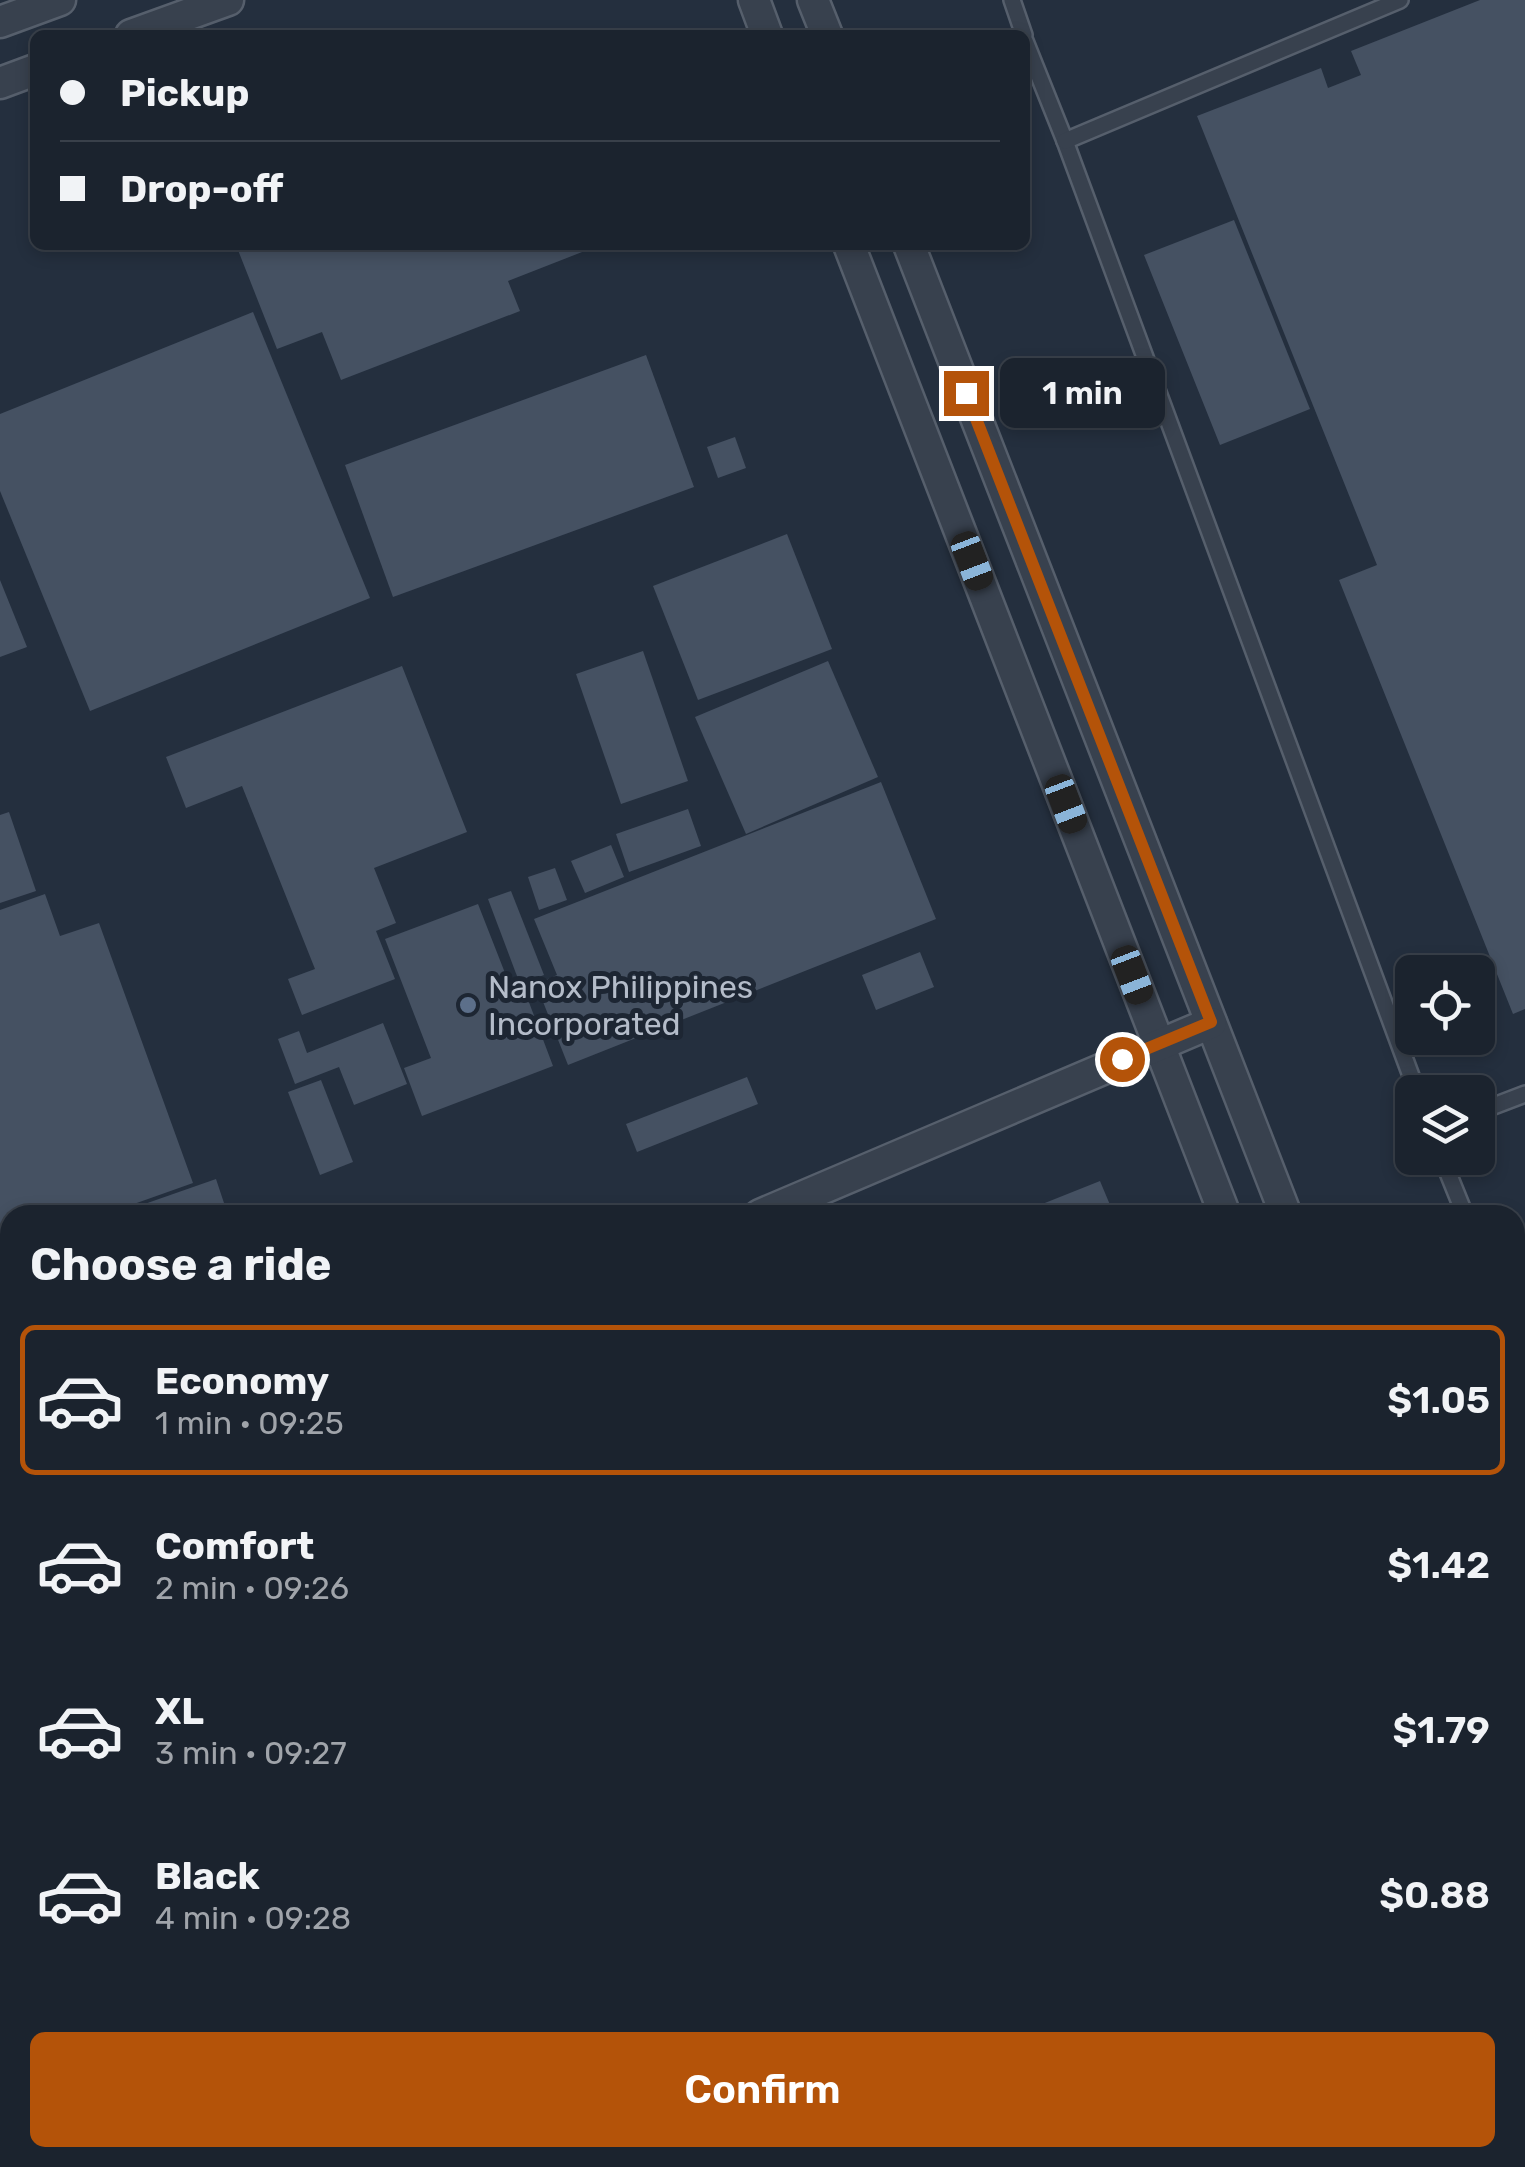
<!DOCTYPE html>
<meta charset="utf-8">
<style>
:root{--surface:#1b232e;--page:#282f3a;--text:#f1f3f6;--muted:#a0a4aa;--line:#39404a;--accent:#b45309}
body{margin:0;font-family:Rubik,sans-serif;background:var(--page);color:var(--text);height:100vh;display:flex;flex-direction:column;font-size:38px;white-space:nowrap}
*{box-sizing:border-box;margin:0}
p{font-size:32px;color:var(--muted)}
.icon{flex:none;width:55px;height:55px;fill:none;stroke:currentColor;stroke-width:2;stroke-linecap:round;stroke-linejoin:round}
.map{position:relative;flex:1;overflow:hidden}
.drawer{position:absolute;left:0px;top:1205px;width:1525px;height:962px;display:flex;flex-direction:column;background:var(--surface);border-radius:30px 30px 0 0;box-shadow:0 5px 15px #0003,0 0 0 2px var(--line)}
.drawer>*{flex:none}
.top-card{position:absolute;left:30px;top:30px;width:1000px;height:220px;border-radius:15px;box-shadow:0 5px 15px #0003,0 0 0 2px var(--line);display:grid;align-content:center;height:220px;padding:0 30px;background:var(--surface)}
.tools{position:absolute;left:1395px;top:955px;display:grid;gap:20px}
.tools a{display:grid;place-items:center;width:100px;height:100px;border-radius:15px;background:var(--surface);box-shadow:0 5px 15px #0003,0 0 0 2px var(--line);font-size:50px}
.end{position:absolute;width:45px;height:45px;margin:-22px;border:12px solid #b45309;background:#fff;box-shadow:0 0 0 5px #fff}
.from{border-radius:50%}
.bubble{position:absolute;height:70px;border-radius:15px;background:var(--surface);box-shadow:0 5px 15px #0003,0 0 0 2px var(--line);font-size:32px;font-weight:600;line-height:70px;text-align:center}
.car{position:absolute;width:30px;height:60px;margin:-30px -15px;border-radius:12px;box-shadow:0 0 8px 2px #0007;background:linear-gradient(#222 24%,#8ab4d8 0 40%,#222 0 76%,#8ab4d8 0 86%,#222 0)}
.top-card b{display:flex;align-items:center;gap:35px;height:95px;font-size:38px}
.top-card b+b{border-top:2px solid var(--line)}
.top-card i{width:25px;height:25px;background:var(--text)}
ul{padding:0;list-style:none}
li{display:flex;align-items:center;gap:30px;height:150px;margin:0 20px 15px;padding:0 10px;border:5px solid transparent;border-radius:15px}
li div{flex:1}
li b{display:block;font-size:38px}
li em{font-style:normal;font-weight:600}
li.current{border-color:var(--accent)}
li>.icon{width:90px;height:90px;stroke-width:1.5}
h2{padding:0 30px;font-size:45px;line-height:120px}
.primary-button{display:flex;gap:20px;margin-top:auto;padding:20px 30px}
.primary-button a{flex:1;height:115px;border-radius:15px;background:var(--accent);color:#fff;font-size:40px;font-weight:600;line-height:115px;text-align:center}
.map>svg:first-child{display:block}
</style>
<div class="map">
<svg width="1525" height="2167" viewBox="0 0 1525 2167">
<rect width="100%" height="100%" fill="#242f3e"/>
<g fill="#455162">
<polygon points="1480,0 1525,0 1525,1009 1513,1014 1339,580 1377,565 1197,116 1321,68 1328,88 1361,75 1351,51"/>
<polygon points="1234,220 1310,409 1220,445 1144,255"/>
<polygon points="236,245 600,245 508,281 520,311 341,380 322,332 277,349"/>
<polygon points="253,312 370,598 90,711 0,491 0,414"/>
<polygon points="646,355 694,487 393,597 345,465"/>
<polygon points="735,437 746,468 718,478 707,447"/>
<polygon points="787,534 832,649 698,700 653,586"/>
<polygon points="0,580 27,647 0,657"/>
<polygon points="643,651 688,781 621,804 576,674"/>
<polygon points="828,661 878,777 746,834 695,717"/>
<polygon points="402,666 467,832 374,868 396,923 376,931 395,979 302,1015 288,979 315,969 242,786 186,808 166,757"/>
<polygon points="881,782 936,919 568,1065 536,984 557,975 534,919"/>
<polygon points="688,809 701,846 629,872 616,834"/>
<polygon points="9,812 36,891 0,903 0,815"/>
<polygon points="611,845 624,877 585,893 571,861"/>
<polygon points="555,868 567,900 539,910 528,877"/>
<polygon points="511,891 544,975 520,984 488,899"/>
<polygon points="45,894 60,936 99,923 193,1183 103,1215 10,1215 10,1248 0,1251 0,910"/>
<polygon points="478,904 516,1001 527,997 553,1066 422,1116 404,1068 431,1058 385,939"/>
<polygon points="920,952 934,987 876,1010 862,975"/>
<polygon points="383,1023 407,1084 354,1105 339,1067 295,1084 278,1039 299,1031 307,1053"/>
<polygon points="747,1077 758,1104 637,1152 626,1124"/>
<polygon points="321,1080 353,1162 320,1175 288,1092"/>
<polygon points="216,1179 228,1215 117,1215 116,1214"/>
<polygon points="1100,1181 1113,1212 1128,1206 1132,1215 1015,1215"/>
<polygon points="10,1253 10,1323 1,1326 0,1256"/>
<polygon points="471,2158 500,2158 504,2167 471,2167 467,2159"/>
<polygon points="574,2158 632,2158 636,2167 571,2167 569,2159"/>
<polygon points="1120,2158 1174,2158 1150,2167 1124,2167"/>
<polygon points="1275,2158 1433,2158 1411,2167 1252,2167"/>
</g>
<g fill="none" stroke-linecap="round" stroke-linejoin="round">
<g stroke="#565f6c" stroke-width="20">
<g id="lane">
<polyline points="1012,0 1024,35"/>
<polyline points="1025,41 1065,141 1417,1092"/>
<polyline points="1065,141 1400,0"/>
<polyline points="1478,1112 1525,1094"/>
<polyline points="1442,1158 1465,1215"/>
<polyline points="1515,1341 1525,1367"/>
<polyline points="371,2158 373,2167"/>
<polyline points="765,2158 768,2167"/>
<polyline points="804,2167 825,2158"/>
<polyline points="1499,2167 1525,2158"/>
</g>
</g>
<g stroke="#565f6c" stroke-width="35">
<g id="street">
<polyline points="754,0 767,35"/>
<polyline points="813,0 827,35"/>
<polyline points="0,22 60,0"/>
<polyline points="131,35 228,0"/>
<polyline points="0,83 35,70"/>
<polyline points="849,245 1225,1215"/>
<polyline points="909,245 1286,1215"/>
<polyline points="760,1215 1211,1023"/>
<polyline points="0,1500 10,1496"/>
<polyline points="1515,1804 1525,1830"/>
<polyline points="1515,1961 1525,1987"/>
</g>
</g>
<use href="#lane" stroke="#38414e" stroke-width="15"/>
<use href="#street" stroke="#38414e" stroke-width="30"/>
</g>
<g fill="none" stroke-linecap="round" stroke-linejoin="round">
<polyline stroke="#b45309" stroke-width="12" points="966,393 1211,1022 1122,1059"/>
</g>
<circle fill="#5c6f8a" stroke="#1d2633" stroke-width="4" cx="468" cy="1005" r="10"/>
<g text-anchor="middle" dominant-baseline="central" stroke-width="10" stroke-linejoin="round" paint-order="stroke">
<g font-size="32" fill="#b4bcc9" stroke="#1d2633" text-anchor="start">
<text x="488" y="987">Nanox Philippines<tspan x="488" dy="37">Incorporated</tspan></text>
</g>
</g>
</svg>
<div class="tools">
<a><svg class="icon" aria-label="locate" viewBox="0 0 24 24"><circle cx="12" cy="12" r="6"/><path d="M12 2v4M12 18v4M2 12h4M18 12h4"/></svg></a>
<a><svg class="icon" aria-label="layers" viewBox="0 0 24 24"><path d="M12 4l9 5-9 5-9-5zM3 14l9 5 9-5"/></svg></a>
</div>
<i class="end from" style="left:1122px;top:1059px"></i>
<i class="end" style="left:966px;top:393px"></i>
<div class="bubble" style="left:1000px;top:358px;width:165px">1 min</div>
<i class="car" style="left:972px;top:561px;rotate:159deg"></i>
<i class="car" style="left:1066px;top:804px;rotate:159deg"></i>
<i class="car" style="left:1132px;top:975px;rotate:159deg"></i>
<div class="top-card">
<b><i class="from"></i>Pickup</b>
<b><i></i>Drop-off</b>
</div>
<section class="drawer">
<h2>Choose a ride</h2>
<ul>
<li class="current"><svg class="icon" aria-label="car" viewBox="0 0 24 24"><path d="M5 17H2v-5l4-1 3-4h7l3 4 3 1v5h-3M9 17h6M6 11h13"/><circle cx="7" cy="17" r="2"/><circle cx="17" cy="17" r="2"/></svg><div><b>Economy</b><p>1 min · 09:25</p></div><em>$1.05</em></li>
<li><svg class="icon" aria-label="car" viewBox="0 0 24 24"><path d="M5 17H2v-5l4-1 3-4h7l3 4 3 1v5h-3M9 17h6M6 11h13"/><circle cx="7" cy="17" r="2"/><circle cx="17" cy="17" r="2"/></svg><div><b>Comfort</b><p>2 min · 09:26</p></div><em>$1.42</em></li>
<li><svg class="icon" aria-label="car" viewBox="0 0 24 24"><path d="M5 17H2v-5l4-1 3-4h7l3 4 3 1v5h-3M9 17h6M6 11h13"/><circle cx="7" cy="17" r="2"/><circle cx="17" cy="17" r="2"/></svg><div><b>XL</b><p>3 min · 09:27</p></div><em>$1.79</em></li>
<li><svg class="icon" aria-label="car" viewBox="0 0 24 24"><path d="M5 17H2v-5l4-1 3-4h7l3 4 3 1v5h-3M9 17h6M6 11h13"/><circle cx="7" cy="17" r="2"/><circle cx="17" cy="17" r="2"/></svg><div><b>Black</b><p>4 min · 09:28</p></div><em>$0.88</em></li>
</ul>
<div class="primary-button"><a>Confirm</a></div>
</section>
</div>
